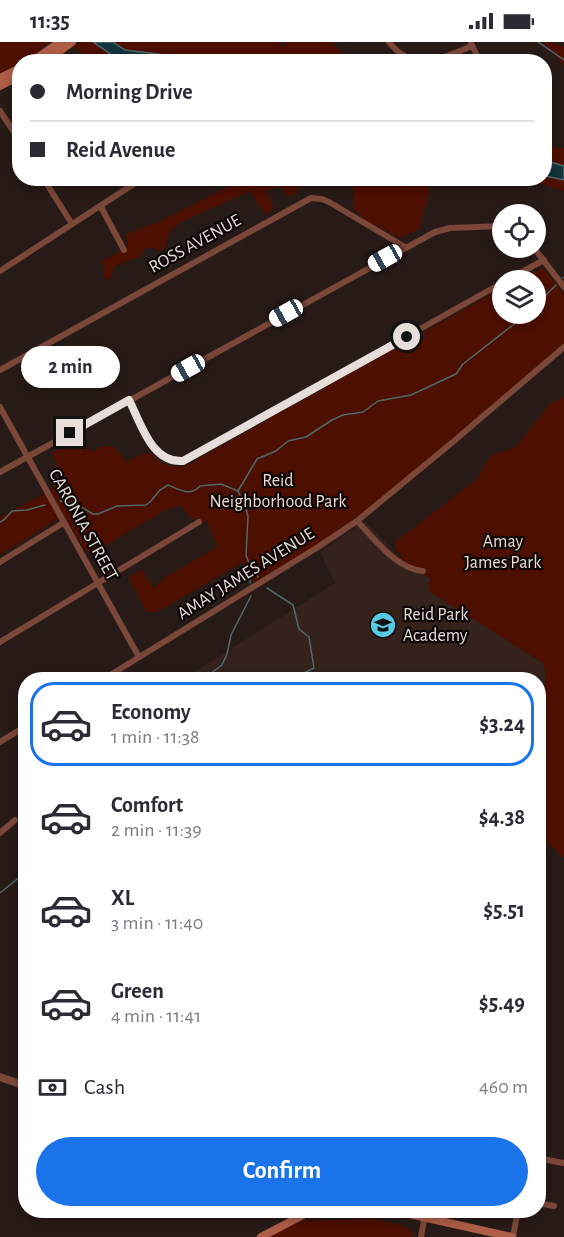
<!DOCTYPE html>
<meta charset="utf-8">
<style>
:root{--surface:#fff;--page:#f7f7f7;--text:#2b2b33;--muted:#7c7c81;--line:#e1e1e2;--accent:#1a73e8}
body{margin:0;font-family:"Alegreya Sans",sans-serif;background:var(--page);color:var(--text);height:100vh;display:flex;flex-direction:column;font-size:22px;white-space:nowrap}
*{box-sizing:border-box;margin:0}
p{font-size:20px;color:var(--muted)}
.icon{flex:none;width:33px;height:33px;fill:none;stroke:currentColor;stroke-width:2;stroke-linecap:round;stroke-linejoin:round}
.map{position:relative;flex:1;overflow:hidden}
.side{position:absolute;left:18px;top:630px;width:528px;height:546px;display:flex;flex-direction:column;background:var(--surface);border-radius:24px;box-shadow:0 3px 9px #0003}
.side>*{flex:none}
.banner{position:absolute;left:12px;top:12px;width:540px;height:132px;border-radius:24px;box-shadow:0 3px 9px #0003;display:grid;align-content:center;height:132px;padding:0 18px;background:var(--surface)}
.fabs{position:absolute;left:492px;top:162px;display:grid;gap:12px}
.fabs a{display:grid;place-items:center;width:54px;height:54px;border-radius:50%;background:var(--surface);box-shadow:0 3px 9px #0003;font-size:30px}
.end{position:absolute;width:27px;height:27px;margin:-14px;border:8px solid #e7ddda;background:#111;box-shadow:0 0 0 3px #111}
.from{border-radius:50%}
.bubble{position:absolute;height:42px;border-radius:21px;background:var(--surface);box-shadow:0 3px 9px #0003;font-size:20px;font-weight:700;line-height:42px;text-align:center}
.car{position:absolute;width:18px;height:36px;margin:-18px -9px;border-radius:8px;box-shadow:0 0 4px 2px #0007;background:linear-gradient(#fff 24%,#345 0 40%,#fff 0 76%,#345 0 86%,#fff 0)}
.banner b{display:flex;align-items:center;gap:21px;height:57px;font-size:22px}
.banner b+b{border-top:2px solid var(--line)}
.banner i{width:15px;height:15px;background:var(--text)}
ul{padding:10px 0 0;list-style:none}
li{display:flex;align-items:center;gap:18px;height:84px;margin:0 12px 9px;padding:0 6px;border:3px solid transparent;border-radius:24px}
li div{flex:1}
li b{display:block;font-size:22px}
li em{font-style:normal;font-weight:700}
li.active{border-color:var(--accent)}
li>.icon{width:54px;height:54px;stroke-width:1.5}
.pay{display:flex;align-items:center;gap:15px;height:66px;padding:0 18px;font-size:22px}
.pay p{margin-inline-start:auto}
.primary-button{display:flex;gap:12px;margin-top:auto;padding:12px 18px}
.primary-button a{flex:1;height:69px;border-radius:36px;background:var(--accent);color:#fff;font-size:24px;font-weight:700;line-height:69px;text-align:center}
.status{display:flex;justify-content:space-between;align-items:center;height:42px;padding:0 30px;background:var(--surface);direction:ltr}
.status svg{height:16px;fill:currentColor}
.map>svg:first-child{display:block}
</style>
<div class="status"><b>11:35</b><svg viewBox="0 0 49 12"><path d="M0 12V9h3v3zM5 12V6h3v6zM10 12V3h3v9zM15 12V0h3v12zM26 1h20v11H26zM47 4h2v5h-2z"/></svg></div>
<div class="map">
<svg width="564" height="1195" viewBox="0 0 564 1195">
<rect width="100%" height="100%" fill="#271a17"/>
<polygon fill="#35221c" points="365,479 400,516 559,625 539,747 538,638 183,637 335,541 320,510"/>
<g fill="#4c0f00">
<polygon points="0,0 48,0 35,13 0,32"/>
<polygon points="81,0 93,0 121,19 93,19 73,5"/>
<polygon points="113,0 278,0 282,5 286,0 331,0 342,11 343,19 215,19 125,8"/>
<polygon points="543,0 552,0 564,5 564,24"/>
<polygon points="544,103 561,107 564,105 564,124 545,118"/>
<polygon points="545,134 564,138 564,149 531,139 513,137 544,136"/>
<polygon points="330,136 413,136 430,147 419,187 400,196 367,179 354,167 353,145 330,140"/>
<polygon points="237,137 304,137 295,153 287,154 280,144 266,149 274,168 265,172 250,149 181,180 169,190 165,206 159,209 154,206 145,206 139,215 115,224 110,238 104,236 102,219 128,205 126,192 158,180 238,140"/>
<path d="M543,226l21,26v50l-202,171 -46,31 -62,36 -12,-19 -85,49h-11l-17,-35 12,-8 13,19 10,-10 53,-31 -10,-26 -7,3 -3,-6 -5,1 -11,-13 -14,3 -76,45 -7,-5 -20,-34 -64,40v-38l51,-27 9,-14 -8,-23 26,-16 13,15 13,-6 11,1 11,15 16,-8 9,-1c10,12 19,15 34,13l317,-178v26h34v-34h-20z"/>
<polygon points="564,355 564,816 545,799 539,785 538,687 546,634 543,621 429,549 428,541 432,538 400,516 403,514 395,508 395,500 477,437 491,413 516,405 550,361"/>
<polygon points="374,1177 404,1184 412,1189 413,1195 270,1195 286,1185 304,1179"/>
</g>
<g fill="#12353c" stroke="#52676b" stroke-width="1.5">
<polygon points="93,0 113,0 125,8 215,19 121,19"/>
<polygon points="544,118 564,124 564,138 545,134"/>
</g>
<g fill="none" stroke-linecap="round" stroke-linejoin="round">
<g stroke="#52676b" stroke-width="1.5">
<polyline points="538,0 564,18"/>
<polyline points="563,236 564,235"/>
<polyline points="536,263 556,243"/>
<polyline points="238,449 257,417 276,409 288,399 306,395 332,378 343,373 363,370 378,359 411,353 456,332 463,322 527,272"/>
<path d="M60,459l16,3 17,10h5l19,-8 29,-1 4,-3 10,-12 8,-5c13,5 22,12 32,1l21,-2 17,7 8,17 2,9 -2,38 4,11v17"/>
<polyline points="0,480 5,477 12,469 27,468 45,463"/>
<polyline points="250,525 258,535"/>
<polyline points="267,546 293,563 299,587 309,595 314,626 302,632 302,638"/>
<polyline points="202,638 222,623 227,612 231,593 251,554"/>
<polyline points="0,851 26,830"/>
</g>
<g stroke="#7a4739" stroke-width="6">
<path d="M389,0c25,32 52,16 83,4"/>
<polyline points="471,1 480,20"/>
<polyline points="0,69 20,99"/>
<polyline points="43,136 72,182"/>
<polyline points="101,165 124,208"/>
<polyline points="534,206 564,245"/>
<polyline points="0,229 143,136"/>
<polyline points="507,238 544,218"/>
<polyline points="0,328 311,156 322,157 329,160 405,205"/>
<path d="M129,358c12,24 24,70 59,59l314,-176"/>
<polyline points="0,365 139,615"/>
<polyline points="0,430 435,190 450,186 502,184"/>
<path d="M357,479c18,18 39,48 66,50"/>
<polyline points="0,520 63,481"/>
<polyline points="0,600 199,480"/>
<polyline points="102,638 318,505 357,479 454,399 564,305"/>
<polyline points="0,700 26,684"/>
<polyline points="0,791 15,778"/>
<polyline points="538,1116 563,1121"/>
<polyline points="538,1161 554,1164"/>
<polyline points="421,1195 426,1168"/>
<polyline points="513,1195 518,1168"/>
</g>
<polyline stroke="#7a4739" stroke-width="8" points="0,1035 26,1044"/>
<g stroke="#ae5d47" stroke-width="8">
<polyline points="31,20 60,0"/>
<polyline points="45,20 72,0"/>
<polyline points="0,36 20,26"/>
<polyline points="0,44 20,34"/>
<polyline points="391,1168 512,1195"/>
<polyline points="261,1195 305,1172 317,1168"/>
</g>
</g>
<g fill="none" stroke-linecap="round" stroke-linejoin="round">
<path stroke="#e7ddda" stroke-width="8" d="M70,391l59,-33c12,23 22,63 54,61l224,-124"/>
</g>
<defs>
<g id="school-disc" transform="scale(1.35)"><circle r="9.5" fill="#57c9e2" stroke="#0c0706"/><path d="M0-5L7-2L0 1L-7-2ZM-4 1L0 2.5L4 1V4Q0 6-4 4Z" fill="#111"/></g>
</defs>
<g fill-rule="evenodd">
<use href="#school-disc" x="383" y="583"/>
</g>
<g text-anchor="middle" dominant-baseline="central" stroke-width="4.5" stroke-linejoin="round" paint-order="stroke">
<g font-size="18" fill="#e7ddda" stroke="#0c0706">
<text transform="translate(195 202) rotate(-29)">ROSS AVENUE</text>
<text transform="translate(83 483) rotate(61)">CARONIA STREET</text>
<text transform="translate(246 532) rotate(-32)">AMAY JAMES AVENUE</text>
</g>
<g font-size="18" fill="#f0d9d3" stroke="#0c0706">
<text x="278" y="439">Reid<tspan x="278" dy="21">Neighborhood Park</tspan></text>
<text x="503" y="500">Amay<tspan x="503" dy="21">James Park</tspan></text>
</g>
<g font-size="18" fill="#e7ddda" stroke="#0c0706" text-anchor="start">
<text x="403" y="573">Reid Park<tspan x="403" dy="21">Academy</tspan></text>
</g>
</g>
</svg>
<div class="fabs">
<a><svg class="icon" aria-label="locate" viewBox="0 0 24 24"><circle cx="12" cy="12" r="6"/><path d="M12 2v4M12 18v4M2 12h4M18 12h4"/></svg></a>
<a><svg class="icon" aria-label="layers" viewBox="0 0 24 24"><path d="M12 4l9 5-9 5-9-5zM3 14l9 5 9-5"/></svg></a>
</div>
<i class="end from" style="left:407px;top:295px"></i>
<i class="end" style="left:70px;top:391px"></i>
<div class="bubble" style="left:21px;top:304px;width:99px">2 min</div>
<i class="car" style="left:385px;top:216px;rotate:241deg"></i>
<i class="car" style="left:286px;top:271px;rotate:241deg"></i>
<i class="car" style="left:188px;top:326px;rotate:241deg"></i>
<div class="banner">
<b><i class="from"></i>Morning Drive</b>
<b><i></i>Reid Avenue</b>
</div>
<section class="side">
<ul>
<li class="active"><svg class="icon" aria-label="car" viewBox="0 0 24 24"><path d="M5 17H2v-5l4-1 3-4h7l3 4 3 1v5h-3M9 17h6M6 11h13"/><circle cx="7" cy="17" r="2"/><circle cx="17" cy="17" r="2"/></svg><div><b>Economy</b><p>1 min · 11:38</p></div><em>$3.24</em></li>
<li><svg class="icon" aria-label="car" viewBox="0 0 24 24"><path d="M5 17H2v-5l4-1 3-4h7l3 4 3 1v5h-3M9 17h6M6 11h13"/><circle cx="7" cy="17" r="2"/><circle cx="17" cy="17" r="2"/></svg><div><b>Comfort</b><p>2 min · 11:39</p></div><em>$4.38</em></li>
<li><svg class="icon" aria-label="car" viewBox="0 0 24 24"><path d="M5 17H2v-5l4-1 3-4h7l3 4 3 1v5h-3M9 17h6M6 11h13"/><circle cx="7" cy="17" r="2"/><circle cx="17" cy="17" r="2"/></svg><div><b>XL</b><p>3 min · 11:40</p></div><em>$5.51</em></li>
<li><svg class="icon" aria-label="car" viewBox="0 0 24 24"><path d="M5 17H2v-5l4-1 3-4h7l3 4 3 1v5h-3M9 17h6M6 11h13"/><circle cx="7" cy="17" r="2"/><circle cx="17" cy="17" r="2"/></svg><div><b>Green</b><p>4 min · 11:41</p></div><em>$5.49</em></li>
</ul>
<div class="pay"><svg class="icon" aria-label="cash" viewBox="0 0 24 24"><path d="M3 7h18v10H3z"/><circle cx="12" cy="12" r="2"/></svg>Cash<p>460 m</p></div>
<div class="primary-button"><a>Confirm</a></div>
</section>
</div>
